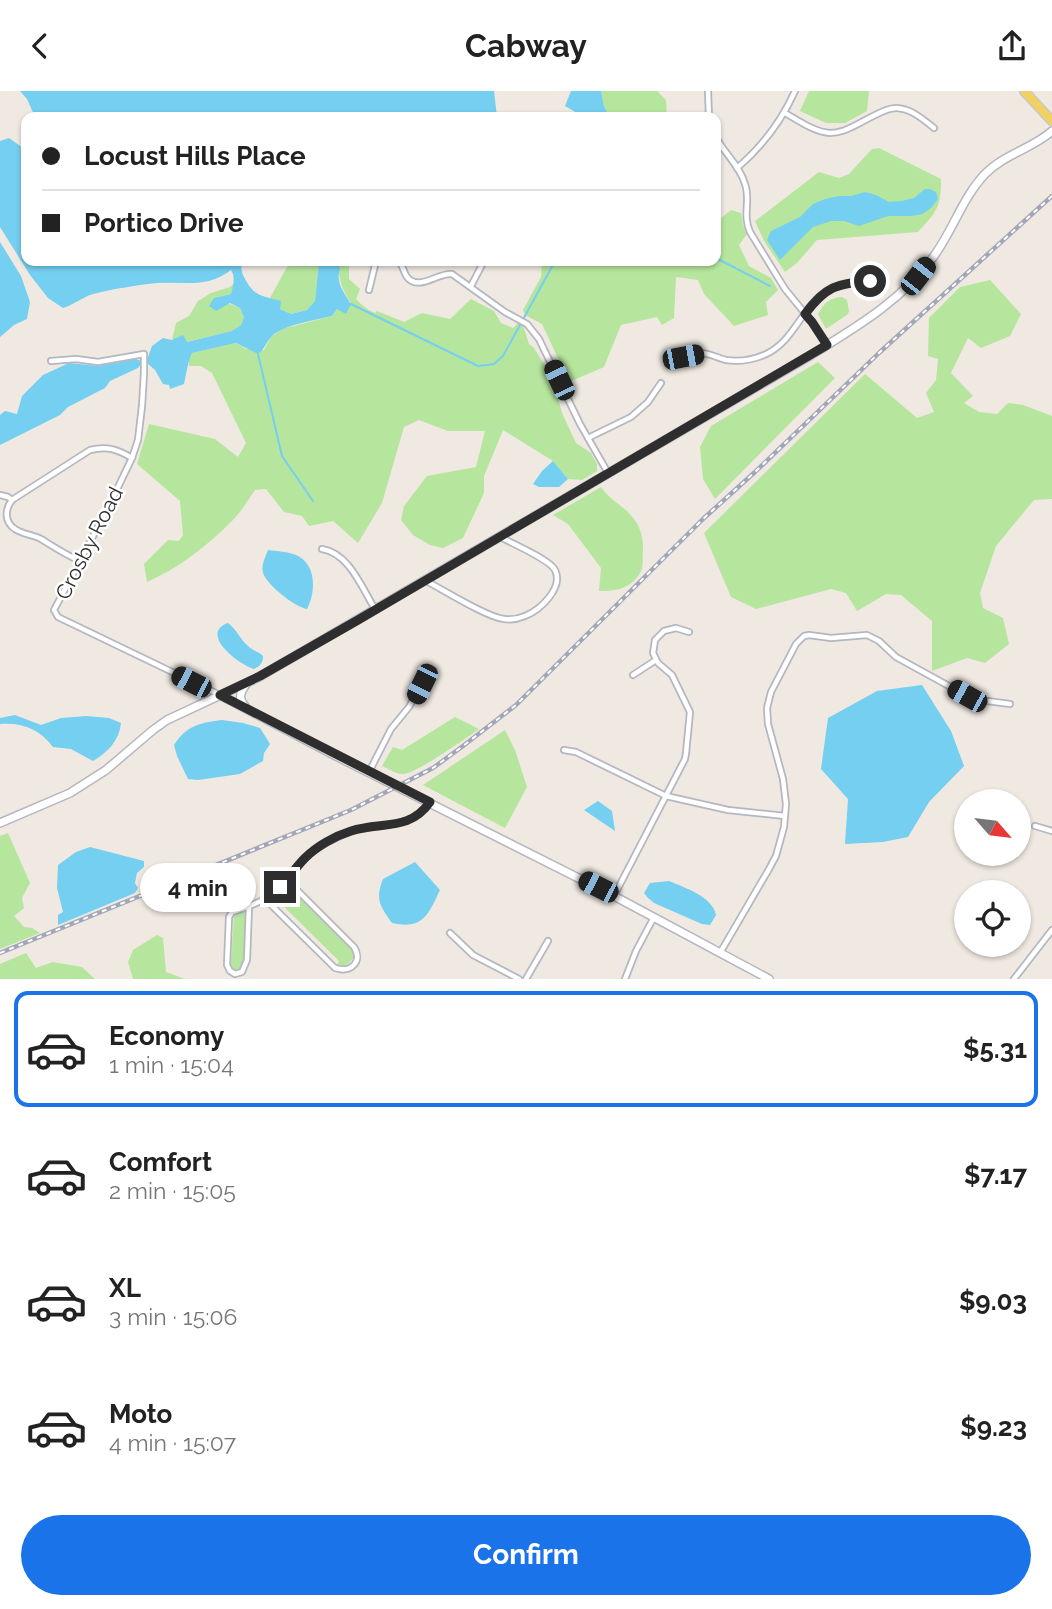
<!DOCTYPE html>
<meta charset="utf-8">
<style>
:root{--surface:#fff;--page:#f6f6f6;--text:#222;--muted:#767676;--line:#e0e0e0;--accent:#1a73e8}
body{margin:0;font-family:Raleway,sans-serif;background:var(--page);color:var(--text);height:100vh;display:flex;flex-direction:column;font-size:26px;white-space:nowrap}
*{box-sizing:border-box;margin:0}
p{font-size:23px;color:var(--muted)}
.icon{flex:none;width:38px;height:38px;fill:none;stroke:currentColor;stroke-width:2;stroke-linecap:round;stroke-linejoin:round}
.map{position:relative;height:888px;overflow:hidden}
.panel{display:flex;flex-direction:column;background:var(--surface);flex:1}
.panel>*{flex:none}
.banner{position:absolute;left:21px;top:21px;width:700px;height:154px;border-radius:14px;box-shadow:0 2px 5px #0004;display:grid;align-content:center;height:154px;padding:0 21px;background:var(--surface)}
.needle{width:46px;rotate:118deg}
.tools{position:absolute;left:954px;top:698px;display:grid;gap:14px}
.tools a{display:grid;place-items:center;width:77px;height:77px;border-radius:50%;background:var(--surface);box-shadow:0 2px 5px #0004;font-size:35px}
.end{position:absolute;width:32px;height:32px;margin:-16px;border:9px solid #2e2e2e;background:#fff;box-shadow:0 0 0 4px #fff}
.from{border-radius:50%}
.bubble{position:absolute;height:49px;border-radius:24px;background:var(--surface);box-shadow:0 2px 5px #0004;font-size:23px;font-weight:700;line-height:49px;text-align:center}
.car{position:absolute;width:21px;height:42px;margin:-21px -10px;border-radius:9px;box-shadow:0 0 5px 2px #0007;background:linear-gradient(#222 24%,#8ab4d8 0 40%,#222 0 76%,#8ab4d8 0 86%,#222 0)}
.banner b{display:flex;align-items:center;gap:24px;height:66px;font-size:26px}
.banner b+b{border-top:2px solid var(--line)}
.banner i{width:18px;height:18px;background:var(--text)}
ul{padding:12px 0 0;list-style:none}
li{display:flex;align-items:center;gap:21px;height:116px;margin:0 14px 10px;padding:0 7px;border:4px solid transparent;border-radius:14px}
li div{flex:1}
li b{display:block;font-size:26px}
li em{font-style:normal;font-weight:700}
li.current{border-color:var(--accent)}
li>.icon{width:63px;height:63px;stroke-width:1.5}
.action{display:flex;gap:14px;margin-top:auto;padding:14px 21px}
.action a{flex:1;height:80px;border-radius:42px;background:var(--accent);color:#fff;font-size:28px;font-weight:700;line-height:80px;text-align:center}
header{display:flex;justify-content:space-between;align-items:center;height:91px;padding:0 21px;background:var(--surface);font-size:32px;font-weight:700}
.map>svg:first-child{display:block}
</style>
<header><svg class="icon" aria-label="back" viewBox="0 0 24 24"><path d="M15 5l-7 7 7 7"/></svg>Cabway<svg class="icon" aria-label="share" viewBox="0 0 24 24"><path d="M12 15V3M7 8l5-5 5 5M5 13v7h14v-7"/></svg></header>
<div class="map">
<svg width="1052" height="888" viewBox="0 0 1052 888">
<rect width="100%" height="100%" fill="#efe9e1"/>
<g fill="#b6e59e">
<polygon points="601,0 657,0 666,9 667,26 609,26 604,15"/>
<polygon points="809,0 869,0 867,20 845,32 826,32 800,20"/>
<path d="M879,57l62,31c0,29 -4,32 -23,53l-101,8 -20,23 -12,9 -21,-31 -9,-20 64,-49 20,6 10,-4 23,-25z"/>
<polygon points="731,119 741,122 743,134 747,143 739,154 749,175 771,187 778,199 766,211 768,224 734,235 704,203 698,189 676,186 674,227 662,234 657,226 621,234 604,276 569,291 542,233 525,224 523,219 541,186 542,170 716,170 716,121 721,127"/>
<polygon points="298,170 319,170 315,210 307,219 291,223 280,218 270,207 287,176"/>
<path d="M346,170h7l-4,5v13l11,10 -4,10c5,6 12,11 19,14l2,-2 27,11 18,-9 28,6 21,-20 23,12 7,12 12,5 5,-5 5,2 6,19 5,4 18,29 10,36 14,30 15,10 6,11v7l-15,9 -14,-1 -15,-18 -50,-31 -19,46v17l-21,45 -20,10 -13,-3 -17,-10 -12,-15 3,-14 23,-30 49,-9 9,-36h-37l-29,-11 -15,7 -22,76 -24,40 -25,-22 -24,5 -7,-10 -18,-4 -18,-23 -11,1c-7,10 -14,22 -23,31 -24,24 -53,47 -85,61l-3,-18 24,-24 11,1 4,-6 -3,-34 -43,-37 12,-40 66,15 23,18 8,-14 -34,-70 -11,-7h-12v-8l3,-5 44,-10 10,6 18,1 7,-13 11,-8 50,-13 5,-7 14,-6c-9,-13 -13,-25 -13,-41z"/>
<polygon points="990,189 1021,223 1010,245 981,257 968,247 951,282 973,305 964,312 979,321 997,323 1008,312 1023,314 1052,325 1052,408 1034,409 996,455 980,502 983,517 1003,527 1009,553 985,572 967,567 932,580 932,530 901,504 886,503 857,520 846,502 831,498 756,518 731,506 704,442 865,283 917,327 934,321 926,302 936,289 938,268 928,265 929,227 960,196"/>
<polygon points="235,191 231,203 214,207 240,217 244,226 241,234 233,240 186,251 172,249 176,232 189,225 198,210 211,202 230,196"/>
<path d="M842,206l5,3 2,11 -1,3 -22,15 -8,-15c6,-11 11,-16 24,-17z"/>
<polygon points="818,271 835,287 715,408 703,388 700,356 711,335"/>
<path d="M601,396c9,14 26,20 35,35 5,7 7,18 7,27 -1,6 1,16 -2,22 -9,18 -25,20 -42,20l2,-23 -33,-44 -15,-9z"/>
<path d="M455,626l24,12c-13,9 -63,45 -76,45 -7,0 -14,-5 -21,-8l11,-19 9,3z"/>
<polygon points="505,639 515,659 527,696 505,737 423,694"/>
<polygon points="8,742 30,792 22,807 24,817 14,825 24,836 32,837 40,842 0,858 0,745"/>
<path d="M289,796l62,60 3,9c-4,7 -8,11 -17,9l2,-4 -63,-62z"/>
<polygon points="238,821 244,821 248,827 244,876 237,880 233,878 231,874 234,824"/>
<polygon points="157,844 163,847 166,881 185,888 133,888 128,871 133,859"/>
<polygon points="26,862 36,877 53,871 82,876 95,888 0,888 0,873"/>
</g>
<g fill="#75cff0">
<polygon points="20,0 494,0 497,26 35,26 27,8"/>
<polygon points="571,0 601,0 604,15 609,26 584,26 565,15"/>
<path d="M9,47l17,12v111h216c-1,7 -1,10 2,16 10,20 17,18 37,24l-1,8 11,5 16,-4 8,-9 4,-40h27l-8,1 2,7c-5,12 4,24 11,35l-5,10 -9,-5 -5,7c-16,4 -49,9 -60,20 -6,6 -7,13 -14,18l-22,-11 -44,10c-4,8 -6,22 -8,31l-14,5 -1,-4 -6,-1 -8,-14 -7,-6h-7l-3,4 -28,13 -5,7 -37,19 -8,8 -60,30v-30l5,-4 12,3 5,-18 21,-21 26,-12 29,3 38,-7 5,2 6,-1 5,-14 11,-8 9,2 11,-5 4,7 45,-11 9,-6 3,-8 -4,-9 -10,-5 -14,8 -7,-5 5,-8 17,-4c2,-8 5,-16 0,-24 -25,19 -45,11 -73,13 -20,2 -46,6 -65,11 -10,3 -20,11 -30,14l-15,-10 -18,-23 -30,-48v-86z"/>
<polygon points="925,98 930,98 936,101 938,108 931,117 922,123 912,125 888,125 859,135 844,130 831,130 813,136 780,169 767,149 771,140 800,126 813,113 825,108 839,105 851,105 865,101 876,104 889,111 902,110 914,107"/>
<polygon points="0,151 21,185 30,211 27,228 14,234 0,246"/>
<polygon points="553,370 568,388 559,396 539,396 533,393 542,380"/>
<path d="M268,459c9,1 20,2 28,5 21,9 20,38 11,54 -12,-2 -40,-24 -44,-36 -2,-8 2,-15 5,-23z"/>
<path d="M228,532c9,7 12,16 20,23 5,5 10,5 15,10 0,7 -3,10 -9,13 -14,-4 -56,-35 -26,-46z"/>
<polygon points="922,594 951,640 964,675 929,711 908,746 883,751 845,753 848,708 821,678 828,627 877,600"/>
<path d="M15,624l26,10 20,-7 25,-2 23,2 12,5c-2,18 -13,29 -28,38l-22,-12 -18,-2c-13,-18 -31,-25 -53,-23v-6z"/>
<path d="M222,629l21,3 17,5 10,16 -6,9 -1,8 -23,13 -42,6 -10,-1 -11,-23 -3,-11c13,-20 26,-22 48,-25z"/>
<polygon points="598,710 612,720 615,740 584,719"/>
<polygon points="90,756 144,770 144,776 137,782 135,792 138,797 135,802 58,834 58,824 63,821 57,797 58,774 76,761"/>
<path d="M415,771l25,28c-12,25 -17,40 -48,33 -12,-17 -17,-24 -9,-44z"/>
<path d="M669,790c16,7 43,15 47,34l-6,10 -8,-1 -48,-21 -6,-5 -4,-5 6,-10z"/>
</g>
<g fill="none" stroke-linecap="round" stroke-linejoin="round">
<g stroke="#75cff0" stroke-width="2">
<polyline points="716,167 770,195"/>
<polyline points="351,213 478,275 494,273 503,265 555,170"/>
<polyline points="258,263 282,365 313,410"/>
</g>
<g stroke="#b4b7c1" stroke-width="8">
<g id="street">
<polyline points="708,0 709,26"/>
<path d="M785,22c13,7 29,19 45,20 10,0 18,-4 26,-8 38,-20 43,-26 78,3"/>
<path d="M716,46c8,16 24,29 29,47 6,17 -3,30 5,48l35,57 27,33 15,23"/>
<path d="M737,77c26,-22 44,-46 58,-77"/>
<path d="M399,170c4,5 4,10 8,16 12,15 31,-5 45,-3l53,38 22,12 12,15 41,85 28,49"/>
<polyline points="471,195 484,170"/>
<polyline points="369,199 376,170"/>
<polyline points="51,270 76,268 98,271 144,263 144,282 142,315 138,349 132,367 109,415 54,519 58,526 220,604"/>
<path d="M674,270c8,-4 17,-7 26,-8 9,0 18,5 26,7 13,2 26,0 38,-5 30,-12 38,-50 64,-65 12,-8 28,-8 42,-9"/>
<polyline points="588,347 631,326 648,311 661,292"/>
<polyline points="0,404 8,406 12,409"/>
<path d="M322,458c27,4 40,39 53,60"/>
<path d="M80,470c-14,-6 -26,-14 -39,-22 -8,-4 -19,-5 -26,-10 -11,-7 -10,-20 -3,-29l78,-50c17,-4 27,-1 42,8"/>
<path d="M426,490c18,9 60,36 78,38 7,1 14,0 21,-3 15,-6 39,-28 30,-46 -5,-10 -43,-27 -55,-33"/>
<polyline points="633,584 656,569"/>
<polyline points="564,659 576,661 666,705 728,719 785,725"/>
<polyline points="369,681 391,638 409,616 427,583"/>
<polyline points="1035,735 1052,740"/>
<polyline points="614,805 685,668 686,662 690,621 672,584 658,572 653,562 655,549 664,540 676,537 689,541"/>
<path d="M265,808l70,69c16,5 28,-6 19,-21l-67,-67"/>
<path d="M249,815l-2,54 -5,12 -7,2 -5,-3 -3,-6 2,-48 3,-5c13,-4 28,-9 39,-17 14,-10 21,-25 33,-36 9,-9 21,-16 32,-21 8,-4 16,-8 25,-9 26,-5 52,-3 69,-26"/>
<polyline points="450,842 473,864 519,888"/>
<polyline points="720,862 769,778 776,765 784,736 786,713 783,688 768,633 767,617 771,601 796,553 804,545 809,544 831,547 867,544 879,550 896,566 967,605 980,609 1010,613"/>
<polyline points="526,888 548,850"/>
<polyline points="625,888 636,860 654,826"/>
<polyline points="1014,888 1052,839"/>
</g>
</g>
<g stroke="#b4b7c1" stroke-width="10">
<g id="secondary">
<polyline points="220,604 336,665 614,805 769,888"/>
<path d="M245,615c-8,-8 -4,-15 2,-23"/>
<path d="M0,732l70,-30 36,-23 47,-40 14,-10 92,-43 547,-319c47,-29 95,-56 128,-102 19,-26 29,-59 51,-82 19,-20 47,-25 67,-43"/>
</g>
</g>
<g stroke="#c9c9c9" stroke-width="11">
<polyline id="primary" points="1024,0 1052,30"/>
</g>
<use href="#street" stroke="#fff" stroke-width="4.5"/>
<use href="#secondary" stroke="#fff" stroke-width="7"/>
<use href="#primary" stroke="#f2d163" stroke-width="8"/>
<g stroke="#a3a6b8" stroke-width="4.5">
<polyline id="rail" points="0,862 351,719 433,677 463,655 516,614 703,428 755,381 880,261 1052,105"/>
</g>
<use href="#rail" stroke="#fff" stroke-width="2" stroke-dasharray="5" stroke-linecap="butt"/>
</g>
<g fill="none" stroke-linecap="round" stroke-linejoin="round">
<path stroke="#2e2e2e" stroke-width="9" d="M280,796c9,-9 16,-20 25,-29 12,-12 30,-22 46,-27 30,-10 58,1 79,-29l-210,-107 40,-19 98,-56 469,-275 -15,-23 -7,-8c21,-28 31,-30 65,-33"/>
</g>
<g text-anchor="middle" dominant-baseline="central" stroke-width="5" stroke-linejoin="round" paint-order="stroke">
<g font-size="21" fill="#2e2e2e" stroke="#fff">
<text transform="translate(89 452) rotate(-63)">Crosby Road</text>
</g>
</g>
</svg>
<div class="tools">
<a><svg class="needle" viewBox="-14 -14 28 28"><path d="M0-13l5 13h-10z" fill="#e53935"/><path d="M0 13l5-13h-10z" fill="#767676"/></svg></a>
<a><svg class="icon" aria-label="locate" viewBox="0 0 24 24"><circle cx="12" cy="12" r="6"/><path d="M12 2v4M12 18v4M2 12h4M18 12h4"/></svg></a>
</div>
<i class="end from" style="left:870px;top:190px"></i>
<i class="end" style="left:280px;top:796px"></i>
<div class="bubble" style="left:140px;top:772px;width:116px">4 min</div>
<i class="car" style="left:918px;top:185px;rotate:38deg"></i>
<i class="car" style="left:683px;top:266px;rotate:79deg"></i>
<i class="car" style="left:559px;top:289px;rotate:335deg"></i>
<i class="car" style="left:191px;top:591px;rotate:297deg"></i>
<i class="car" style="left:422px;top:593px;rotate:206deg"></i>
<i class="car" style="left:967px;top:605px;rotate:299deg"></i>
<i class="car" style="left:598px;top:796px;rotate:297deg"></i>
<div class="banner">
<b><i class="from"></i>Locust Hills Place</b>
<b><i></i>Portico Drive</b>
</div>
</div>
<section class="panel">
<ul>
<li class="current"><svg class="icon" aria-label="car" viewBox="0 0 24 24"><path d="M5 17H2v-5l4-1 3-4h7l3 4 3 1v5h-3M9 17h6M6 11h13"/><circle cx="7" cy="17" r="2"/><circle cx="17" cy="17" r="2"/></svg><div><b>Economy</b><p>1 min · 15:04</p></div><em>$5.31</em></li>
<li><svg class="icon" aria-label="car" viewBox="0 0 24 24"><path d="M5 17H2v-5l4-1 3-4h7l3 4 3 1v5h-3M9 17h6M6 11h13"/><circle cx="7" cy="17" r="2"/><circle cx="17" cy="17" r="2"/></svg><div><b>Comfort</b><p>2 min · 15:05</p></div><em>$7.17</em></li>
<li><svg class="icon" aria-label="car" viewBox="0 0 24 24"><path d="M5 17H2v-5l4-1 3-4h7l3 4 3 1v5h-3M9 17h6M6 11h13"/><circle cx="7" cy="17" r="2"/><circle cx="17" cy="17" r="2"/></svg><div><b>XL</b><p>3 min · 15:06</p></div><em>$9.03</em></li>
<li><svg class="icon" aria-label="car" viewBox="0 0 24 24"><path d="M5 17H2v-5l4-1 3-4h7l3 4 3 1v5h-3M9 17h6M6 11h13"/><circle cx="7" cy="17" r="2"/><circle cx="17" cy="17" r="2"/></svg><div><b>Moto</b><p>4 min · 15:07</p></div><em>$9.23</em></li>
</ul>
<div class="action"><a>Confirm</a></div>
</section>
